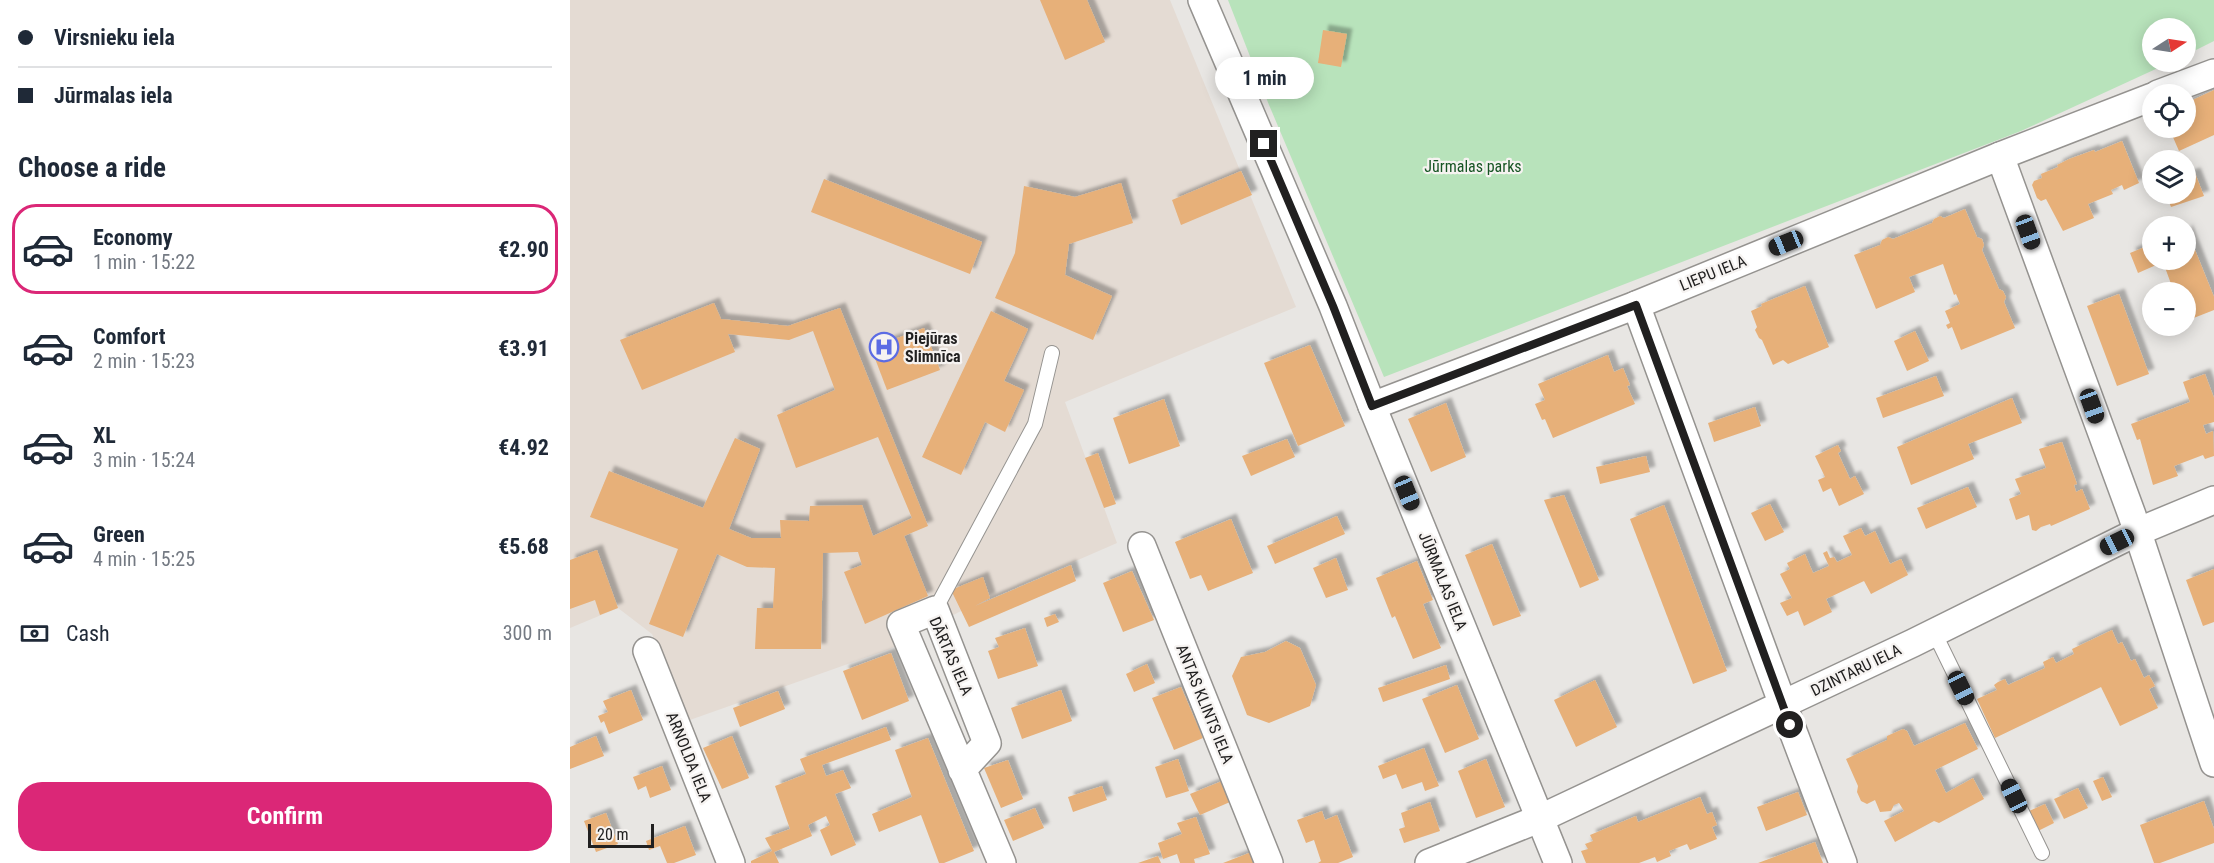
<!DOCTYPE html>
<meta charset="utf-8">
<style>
:root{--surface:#fff;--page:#f6f6f7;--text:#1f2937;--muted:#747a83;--line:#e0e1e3;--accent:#db2777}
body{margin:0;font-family:"Roboto Condensed",sans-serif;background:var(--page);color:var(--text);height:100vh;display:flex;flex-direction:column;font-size:22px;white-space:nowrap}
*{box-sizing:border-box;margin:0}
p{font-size:20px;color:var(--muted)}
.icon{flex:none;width:33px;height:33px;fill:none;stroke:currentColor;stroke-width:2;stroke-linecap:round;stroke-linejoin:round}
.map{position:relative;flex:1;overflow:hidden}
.drawer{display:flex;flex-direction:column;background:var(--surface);width:570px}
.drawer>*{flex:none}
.top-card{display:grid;align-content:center;height:132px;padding:0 18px;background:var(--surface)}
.needle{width:39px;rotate:78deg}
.controls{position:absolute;left:1572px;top:18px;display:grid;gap:12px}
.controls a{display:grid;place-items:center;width:54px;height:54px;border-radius:50%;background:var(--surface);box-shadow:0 3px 15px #0003;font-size:30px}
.scale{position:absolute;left:18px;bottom:15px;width:66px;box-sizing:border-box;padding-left:6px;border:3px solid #212020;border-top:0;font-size:16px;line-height:21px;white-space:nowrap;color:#212020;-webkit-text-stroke:4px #f6f3f1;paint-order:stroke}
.end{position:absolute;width:27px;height:27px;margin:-14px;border:8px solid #212020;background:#fff;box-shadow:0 0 0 3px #fff}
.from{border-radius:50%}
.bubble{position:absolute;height:42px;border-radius:21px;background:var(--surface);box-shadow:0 3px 15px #0003;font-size:20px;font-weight:700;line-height:42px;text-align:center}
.car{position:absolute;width:18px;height:36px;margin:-18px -9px;border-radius:8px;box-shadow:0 0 4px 2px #0007;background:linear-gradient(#222 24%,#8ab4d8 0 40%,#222 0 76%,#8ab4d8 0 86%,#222 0)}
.top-card b{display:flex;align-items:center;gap:21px;height:57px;font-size:22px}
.top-card b+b{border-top:2px solid var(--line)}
.top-card i{width:15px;height:15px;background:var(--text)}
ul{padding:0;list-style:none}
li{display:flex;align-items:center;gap:18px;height:90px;margin:0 12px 9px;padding:0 6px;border:3px solid transparent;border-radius:24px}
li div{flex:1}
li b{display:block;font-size:22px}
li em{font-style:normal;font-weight:700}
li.selected{border-color:var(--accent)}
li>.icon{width:54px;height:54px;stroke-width:1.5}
h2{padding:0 18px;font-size:27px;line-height:72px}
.pay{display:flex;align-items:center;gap:15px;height:66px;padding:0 18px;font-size:22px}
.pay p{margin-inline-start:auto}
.action{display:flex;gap:12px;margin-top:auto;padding:12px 18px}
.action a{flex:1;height:69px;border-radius:24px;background:var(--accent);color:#fff;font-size:24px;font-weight:700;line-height:69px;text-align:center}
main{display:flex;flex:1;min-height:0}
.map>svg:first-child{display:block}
</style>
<main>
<section class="drawer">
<div class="top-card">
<b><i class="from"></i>Virsnieku iela</b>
<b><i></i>Jūrmalas iela</b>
</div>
<h2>Choose a ride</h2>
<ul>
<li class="selected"><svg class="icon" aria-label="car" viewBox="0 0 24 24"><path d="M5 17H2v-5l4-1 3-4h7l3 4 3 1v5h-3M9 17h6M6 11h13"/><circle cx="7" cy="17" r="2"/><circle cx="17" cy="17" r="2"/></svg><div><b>Economy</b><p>1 min · 15:22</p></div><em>€2.90</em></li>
<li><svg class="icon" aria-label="car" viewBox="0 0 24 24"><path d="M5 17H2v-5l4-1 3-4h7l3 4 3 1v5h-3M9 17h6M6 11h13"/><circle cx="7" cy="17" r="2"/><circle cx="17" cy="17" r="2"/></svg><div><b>Comfort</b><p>2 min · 15:23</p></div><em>€3.91</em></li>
<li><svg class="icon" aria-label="car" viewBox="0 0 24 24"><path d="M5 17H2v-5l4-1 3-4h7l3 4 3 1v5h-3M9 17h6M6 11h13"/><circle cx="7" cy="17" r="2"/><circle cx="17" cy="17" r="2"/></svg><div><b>XL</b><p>3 min · 15:24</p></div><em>€4.92</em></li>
<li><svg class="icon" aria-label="car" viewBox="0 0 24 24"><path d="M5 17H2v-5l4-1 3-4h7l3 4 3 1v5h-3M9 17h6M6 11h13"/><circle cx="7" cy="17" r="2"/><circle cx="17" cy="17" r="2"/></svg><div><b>Green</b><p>4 min · 15:25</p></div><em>€5.68</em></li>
</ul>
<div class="pay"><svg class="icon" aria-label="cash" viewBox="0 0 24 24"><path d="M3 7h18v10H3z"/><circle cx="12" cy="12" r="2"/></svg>Cash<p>300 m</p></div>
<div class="action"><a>Confirm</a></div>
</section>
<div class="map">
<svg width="1644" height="863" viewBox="0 0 1644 863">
<defs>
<filter id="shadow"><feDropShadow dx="5.5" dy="-5.5" stdDeviation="1.5" flood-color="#0004"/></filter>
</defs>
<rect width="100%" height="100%" fill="#e8e6e3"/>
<polygon fill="#e4dbd3" points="0,0 600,0 726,307 495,402 547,543 389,612 320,649 117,721 82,634 48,608 0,628"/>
<polygon fill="#b8e3bb" points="658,0 1644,0 1644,41 1616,55 1616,28 1582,28 1582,62 1601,62 1451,131 814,377 699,105"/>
<g fill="#e7b079" filter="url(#shadow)">
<polygon points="470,0 517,0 535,42 495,60"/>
<polygon points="753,30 777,34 771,67 748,63"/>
<polygon points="1644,90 1644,135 1609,151 1599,128 1616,128 1616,103"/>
<polygon points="1552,141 1569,183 1554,190 1552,185 1541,190 1543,194 1518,204 1524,218 1493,231 1476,199 1471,201 1467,198 1462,185 1464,181 1472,178 1471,174 1488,167 1487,165 1499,159 1524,150 1525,152"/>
<polygon points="671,171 682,195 611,225 602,200"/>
<polygon points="1625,173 1634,196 1601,207 1596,194 1616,194 1616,176"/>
<polygon points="254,179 412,242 400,274 241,212"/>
<polygon points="551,183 563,223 499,244 495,275 542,296 523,340 425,298 445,253 454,186 505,197"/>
<polygon points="1395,209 1407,237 1412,239 1414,245 1412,250 1429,289 1433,291 1436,297 1434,302 1445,328 1391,350 1382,327 1378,329 1376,325 1380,323 1375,311 1390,304 1386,294 1384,295 1373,264 1339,277 1345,292 1306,309 1284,255 1310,245 1312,240 1318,237 1323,239 1362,223 1364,219 1370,216 1374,218"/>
<polygon points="1617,230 1644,297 1644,310 1616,321 1616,292 1604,292 1593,262 1568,273 1560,253 1582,244 1582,260 1616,260 1616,231"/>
<polygon points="1235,286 1259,347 1218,364 1213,360 1203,365 1192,340 1189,338 1185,330 1187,327 1181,311 1192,306 1191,304"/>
<polygon points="1549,294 1579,374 1547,386 1517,306"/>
<polygon points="144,303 151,319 218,326 270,308 358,526 334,536 358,596 295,624 274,572 292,565 288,552 253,553 251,649 185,649 187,608 203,608 205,568 177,567 147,554 113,637 79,624 108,549 20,517 39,471 133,508 165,438 190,449 159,529 181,538 211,538 210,520 239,521 240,506 292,505 303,536 342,518 308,437 226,468 207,415 265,390 243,331 219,340 158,334 165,352 72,390 50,340"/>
<polygon points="421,311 458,329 434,381 454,390 435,432 415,422 391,475 352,457"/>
<polygon points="354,328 370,370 317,390 301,348"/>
<polygon points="1345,331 1359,361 1337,371 1324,341"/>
<polygon points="740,345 775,426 728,446 694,363"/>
<polygon points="1038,355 1044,372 1053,368 1060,385 1057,386 1065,404 983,438 975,419 972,420 965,404 975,400 968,384"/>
<polygon points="1635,374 1644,398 1644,422 1633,425 1636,434 1643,431 1644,456 1635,459 1633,455 1604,466 1608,476 1583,485 1570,439 1567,440 1561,424 1620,402 1613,382"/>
<polygon points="1366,376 1374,396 1313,418 1306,398"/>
<polygon points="1442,398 1452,423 1398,444 1404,459 1341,485 1327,447"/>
<polygon points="594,399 610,446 559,464 543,418"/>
<polygon points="876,403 896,457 861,472 838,419"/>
<polygon points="1185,407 1191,426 1144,442 1138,423"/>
<polygon points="717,439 725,457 681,476 672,456"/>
<polygon points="1492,442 1507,484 1504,485 1506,492 1512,489 1520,509 1481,526 1480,524 1471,527 1466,531 1462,530 1459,515 1446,520 1439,499 1451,494 1445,479 1476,468 1469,449"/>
<polygon points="1268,445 1271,451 1268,453 1280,479 1285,476 1294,494 1269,506 1261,488 1253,492 1248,480 1255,477 1245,456"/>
<polygon points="528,453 546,504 534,508 515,458"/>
<polygon points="1076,456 1080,472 1030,484 1026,467"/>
<polygon points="1398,487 1407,507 1356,529 1347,508"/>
<polygon points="994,495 1029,580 1010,588 974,500"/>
<polygon points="1200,504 1214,532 1195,541 1181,513"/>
<polygon points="1094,505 1157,671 1123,684 1060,519"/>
<polygon points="767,516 775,534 705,564 697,546"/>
<polygon points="661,519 683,573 638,591 631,575 620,579 605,542"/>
<polygon points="1291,528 1295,536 1305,531 1320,564 1331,559 1338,575 1301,594 1294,581 1256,599 1262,612 1234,626 1228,611 1217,616 1210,603 1222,598 1210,574 1220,569 1217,563 1235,554 1243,573 1259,566 1253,553 1257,551 1260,558 1264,557 1267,562 1282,555 1273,536"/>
<polygon points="922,544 951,616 923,626 895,555"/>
<polygon points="27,550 48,608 30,615 25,600 0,609 0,560"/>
<polygon points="766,558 778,590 756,598 743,568"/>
<polygon points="847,561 863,600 853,604 871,648 843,659 825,616 822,618 806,578"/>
<polygon points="501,565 506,581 399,627 381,590 413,577 420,598 405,606"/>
<polygon points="1644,569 1644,622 1633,626 1616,580"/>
<polygon points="562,571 584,620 553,632 533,583"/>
<polygon points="485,614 489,622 477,627 474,618"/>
<polygon points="455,628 468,666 428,679 418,651 429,647 425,638"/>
<polygon points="1542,630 1548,644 1552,642 1561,661 1565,659 1574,678 1579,675 1585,686 1579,689 1588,708 1550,726 1531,687 1425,738 1407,699 1427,690 1424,685 1428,682 1435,679 1438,685 1475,668 1473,662 1483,657 1486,663 1504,654 1502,649"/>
<polygon points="716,641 730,648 746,685 740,706 699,723 677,715 662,676 671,657 695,652"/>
<polygon points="321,653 339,701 292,720 273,671"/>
<polygon points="577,664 585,683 564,692 556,674"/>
<polygon points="876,665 880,679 813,702 808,688"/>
<polygon points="1025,680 1047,727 1006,747 984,700"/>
<polygon points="887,685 909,739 875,753 852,699"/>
<polygon points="611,687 633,738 604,750 582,698"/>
<polygon points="61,690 73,720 39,734 34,721 31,723 28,716 38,712 33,701"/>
<polygon points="491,690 502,721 452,739 441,708"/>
<polygon points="208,691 215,709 170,727 163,708"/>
<polygon points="1395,723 1408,749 1365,770 1376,793 1403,778 1414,799 1369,823 1364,821 1325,842 1314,821 1334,811 1329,803 1324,805 1321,811 1310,812 1305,800 1297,804 1291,801 1287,792 1288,786 1276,759 1317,740 1317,736 1333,729 1337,731 1344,746"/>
<polygon points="316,727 321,740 252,765 256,776 273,770 281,788 265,794 286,845 261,856 250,830 260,825 256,816 238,825 242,836 204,852 209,863 181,863 181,861 202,851 195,838 220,829 205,786 236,774 230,759"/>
<polygon points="26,736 34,756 0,769 0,747"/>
<polygon points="162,736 179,778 152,789 133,748"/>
<polygon points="358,738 404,851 374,863 369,863 351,815 309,832 302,814 342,797 325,750"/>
<polygon points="854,748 869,786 855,791 852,782 832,789 826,774 813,779 808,766"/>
<polygon points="608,759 619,791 596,798 585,767"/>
<polygon points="916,759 935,807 906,818 888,771"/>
<polygon points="438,760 453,799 431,808 414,768"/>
<polygon points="92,766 101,790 80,798 76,786 68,790 63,777"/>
<polygon points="1533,777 1542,797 1532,801 1523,781"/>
<polygon points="652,781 660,802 630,815 620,794"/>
<polygon points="532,786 537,800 503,812 498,797"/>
<polygon points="1508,788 1518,808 1494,819 1484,799"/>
<polygon points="1228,792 1237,815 1196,831 1187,807"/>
<polygon points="1130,797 1137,814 1142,812 1147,825 1142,827 1147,839 1120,850 1117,844 1099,851 1101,856 1087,862 1085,857 1069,863 1016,863 1011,851 1018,849 1015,844 1023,841 1020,835 1066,816 1068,822"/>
<polygon points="1634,801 1644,829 1644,843 1590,863 1584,863 1570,825"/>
<polygon points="860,802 870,831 834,843 829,829 835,827 831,813"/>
<polygon points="1475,804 1484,823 1468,831 1459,811"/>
<polygon points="465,808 474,828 443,841 434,820"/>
<polygon points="752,811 755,820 767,815 783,857 768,863 748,863 751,861 744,840 736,843 727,820"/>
<polygon points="36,813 48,844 26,852 14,821"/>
<polygon points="626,817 640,854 624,859 625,863 610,863 607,854 593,859 588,843 612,834 607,823"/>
<polygon points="115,826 126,855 104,863 97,863 90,846 79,850 76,841"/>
<polygon points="1245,842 1253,863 1188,863"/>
<polygon points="682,852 686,863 653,863 679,853"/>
<polygon points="588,856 591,863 568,863"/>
</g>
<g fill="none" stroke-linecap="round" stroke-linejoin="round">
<g stroke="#959390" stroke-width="16">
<g id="service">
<polyline points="365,610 465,424 482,353"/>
<polyline points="1364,632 1472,853"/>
</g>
</g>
<g stroke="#959390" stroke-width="30">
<g id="minor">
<polyline points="632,0 763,306 802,406 988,863"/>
<polyline points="1588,94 1644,73"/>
<polyline points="1430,156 1562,515 1644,763"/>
<polyline points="1066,305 1213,705 1273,863"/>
<polyline points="802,406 1066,305 1430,156 1582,97"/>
<polyline points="572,546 699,863"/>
<polyline points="77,651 161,863"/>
<polyline points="392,770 417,743 365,610 331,624 432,863"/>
<polyline points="859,863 971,818 1343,643 1567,532 1644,500"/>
</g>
</g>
<use href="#service" stroke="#fff" stroke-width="14"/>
<use href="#minor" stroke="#fff" stroke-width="27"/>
</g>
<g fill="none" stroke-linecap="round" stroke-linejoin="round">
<polyline stroke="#212020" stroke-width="8" points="694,144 763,306 802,406 1066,305 1220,725"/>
</g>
<defs>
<g id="hospital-ring" transform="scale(1.5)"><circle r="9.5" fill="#f6f3f1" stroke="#5c6ce4" stroke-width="1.5"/><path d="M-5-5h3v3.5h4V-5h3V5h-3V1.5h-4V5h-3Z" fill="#5c6ce4"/></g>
</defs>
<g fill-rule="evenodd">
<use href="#hospital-ring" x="314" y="347"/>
</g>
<g text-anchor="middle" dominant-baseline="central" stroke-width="4.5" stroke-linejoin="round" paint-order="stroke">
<g font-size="16" fill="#175524" stroke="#f6f3f1">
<text x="903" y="166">Jūrmalas parks</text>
</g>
<g font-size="16" fill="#212020" stroke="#f6f3f1">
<text transform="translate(1143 273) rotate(-22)">LIEPU IELA</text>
<text transform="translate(873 581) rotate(68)">JŪRMALAS IELA</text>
<text transform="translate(381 656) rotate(66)">DĀRTAS IELA</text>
<text transform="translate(1286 670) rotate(-26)">DZINTARU IELA</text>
<text transform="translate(635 704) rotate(68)">ANTAS KLINTS IELA</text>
<text transform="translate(119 757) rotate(68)">ARNOLDA IELA</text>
</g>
<g font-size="16" font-weight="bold" fill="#212020" stroke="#f6f3f1" text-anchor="start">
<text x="335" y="338">Piejūras<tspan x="335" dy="18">Slimnīca</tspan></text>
</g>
</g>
</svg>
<div class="controls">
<a><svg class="needle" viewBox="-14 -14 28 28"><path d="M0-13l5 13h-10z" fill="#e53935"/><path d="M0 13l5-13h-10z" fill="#747a83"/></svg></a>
<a><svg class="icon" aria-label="locate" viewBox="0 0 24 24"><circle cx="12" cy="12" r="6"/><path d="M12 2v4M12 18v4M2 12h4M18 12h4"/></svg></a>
<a><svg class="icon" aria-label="layers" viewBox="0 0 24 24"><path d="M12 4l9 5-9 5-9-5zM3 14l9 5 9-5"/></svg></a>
<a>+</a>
<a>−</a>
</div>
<div class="scale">20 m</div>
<i class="end from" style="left:1220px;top:725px"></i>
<i class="end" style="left:694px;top:144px"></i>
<div class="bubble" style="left:645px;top:57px;width:99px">1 min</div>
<i class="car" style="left:1458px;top:232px;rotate:160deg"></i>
<i class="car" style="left:1216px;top:243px;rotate:248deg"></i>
<i class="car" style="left:1522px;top:406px;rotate:160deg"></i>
<i class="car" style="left:837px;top:493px;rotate:158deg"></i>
<i class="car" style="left:1547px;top:542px;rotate:244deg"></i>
<i class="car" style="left:1391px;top:688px;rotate:154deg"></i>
<i class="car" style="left:1444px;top:796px;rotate:334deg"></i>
</div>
</main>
